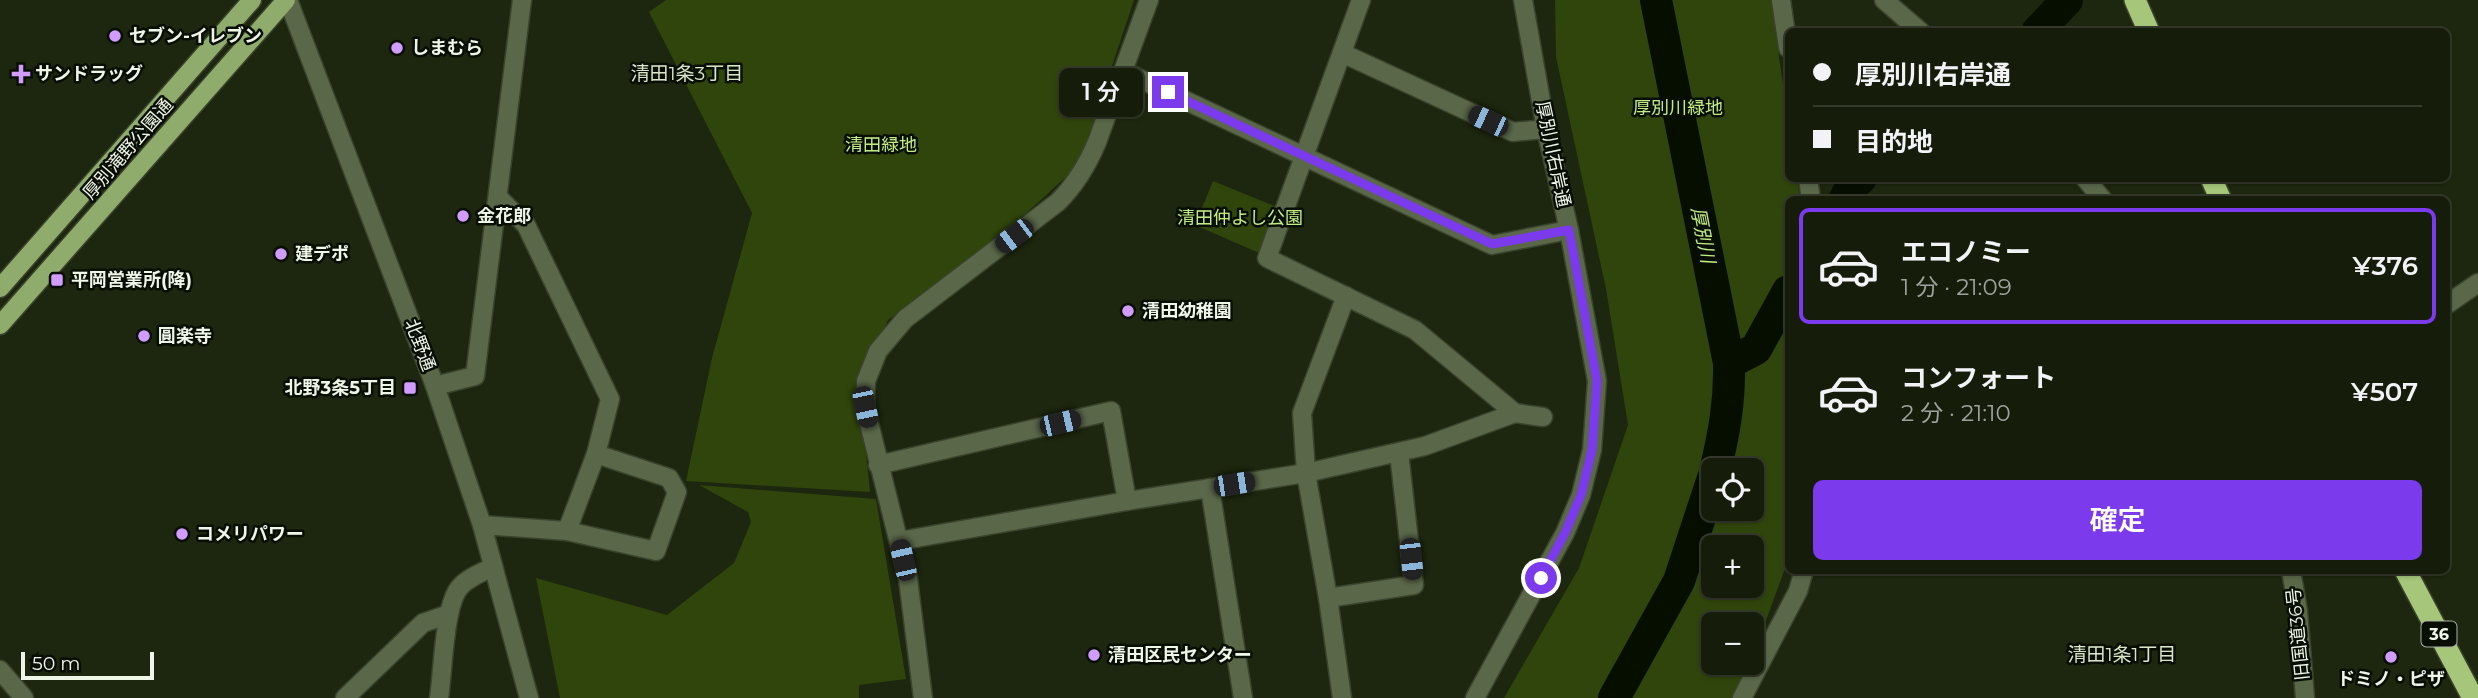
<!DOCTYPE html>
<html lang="ja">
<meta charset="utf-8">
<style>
:root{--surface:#161c0a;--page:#232918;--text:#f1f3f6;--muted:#9ea19c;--line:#353a2b;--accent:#7c3aed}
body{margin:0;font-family:Montserrat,"Noto Sans JP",sans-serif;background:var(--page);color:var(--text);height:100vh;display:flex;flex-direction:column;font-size:26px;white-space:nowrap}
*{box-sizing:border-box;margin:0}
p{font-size:23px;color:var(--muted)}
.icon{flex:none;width:38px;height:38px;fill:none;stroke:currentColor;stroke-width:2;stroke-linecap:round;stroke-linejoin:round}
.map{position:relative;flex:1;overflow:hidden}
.side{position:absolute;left:1785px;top:196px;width:665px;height:378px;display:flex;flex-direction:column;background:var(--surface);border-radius:10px;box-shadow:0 2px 5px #0004,0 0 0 2px var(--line)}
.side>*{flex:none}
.hud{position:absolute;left:1785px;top:28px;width:665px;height:154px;border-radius:10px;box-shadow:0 2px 5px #0004,0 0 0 2px var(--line);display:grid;align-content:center;height:154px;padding:0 28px;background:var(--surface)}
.controls{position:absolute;left:1701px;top:458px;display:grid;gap:14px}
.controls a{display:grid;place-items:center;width:63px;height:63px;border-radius:10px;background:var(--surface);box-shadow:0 2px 5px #0004,0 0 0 2px var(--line);font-size:35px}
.scale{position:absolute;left:21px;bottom:18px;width:133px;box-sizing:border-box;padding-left:7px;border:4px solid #eff6e7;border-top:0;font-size:19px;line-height:24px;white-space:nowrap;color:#eff6e7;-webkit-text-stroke:5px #090e05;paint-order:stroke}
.end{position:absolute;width:32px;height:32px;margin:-16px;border:9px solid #7c3aed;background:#fff;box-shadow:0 0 0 4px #fff}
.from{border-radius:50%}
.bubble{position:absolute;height:49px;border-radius:10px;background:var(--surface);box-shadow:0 2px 5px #0004,0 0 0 2px var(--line);font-size:23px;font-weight:600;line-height:49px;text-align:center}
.car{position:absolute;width:21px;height:42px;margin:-21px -10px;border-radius:9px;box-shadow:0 0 5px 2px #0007;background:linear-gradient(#222 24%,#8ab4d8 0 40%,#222 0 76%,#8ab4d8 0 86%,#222 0)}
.hud b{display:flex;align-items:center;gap:24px;height:66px;font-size:26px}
.hud b+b{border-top:2px solid var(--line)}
.hud i{width:18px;height:18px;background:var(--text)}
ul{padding:12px 0 0;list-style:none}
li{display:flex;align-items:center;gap:21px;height:116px;margin:0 14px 10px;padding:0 14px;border:4px solid transparent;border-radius:10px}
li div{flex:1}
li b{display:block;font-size:26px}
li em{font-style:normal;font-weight:600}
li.on{border-color:var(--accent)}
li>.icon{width:63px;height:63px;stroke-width:1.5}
.action{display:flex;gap:14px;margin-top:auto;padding:14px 28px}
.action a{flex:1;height:80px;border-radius:10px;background:var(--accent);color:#fff;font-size:28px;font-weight:600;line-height:80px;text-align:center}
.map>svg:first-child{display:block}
</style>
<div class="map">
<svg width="2478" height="698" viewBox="0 0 2478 698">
<rect width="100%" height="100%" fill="#1d260e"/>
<g fill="#30450b" fill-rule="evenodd">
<polygon points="666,0 1134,0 1079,165 999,238 888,320 853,399 866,452 870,492 686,481 712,358 752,213 649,12"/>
<path d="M1555,0h216l17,120v58l9,1 3,20 -12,1v360l-36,99v-34h-39v38h37l-16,35h-230l75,-130 49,-143 -22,-136 -50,-232zM1713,471h39v38h-39zM1713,548h39v38h-39z"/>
<polygon points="1213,181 1277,207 1259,253 1195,225"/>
<polygon points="699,485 876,499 906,679 859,685 859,698 560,698 536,578 667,615 734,563 751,522 748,512"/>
</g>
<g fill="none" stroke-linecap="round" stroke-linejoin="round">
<g stroke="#060e00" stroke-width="32">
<path d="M1656,0l73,363c1,38 -5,71 -14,108"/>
<polyline points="2037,32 2067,0"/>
<polyline points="1844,200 1851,187 1861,178"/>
<polyline points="1729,363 1756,349 1788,291"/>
<polyline points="1614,698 1679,581 1713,478"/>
</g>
<g stroke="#3a432c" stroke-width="21">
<g id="minor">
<polyline points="288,0 435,386 482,525 529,698"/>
<polyline points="1361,0 1267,258 1415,330 1515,413"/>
<polyline points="1781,0 1788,48"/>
<polyline points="1884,0 1921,32"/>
<polyline points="1342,53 1513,132 1546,129"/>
<polyline points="1123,71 1492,245 1569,230"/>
<polyline points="1808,178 1811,200"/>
<polyline points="2085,178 2103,200"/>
<polyline points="2446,305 2478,283"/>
<polyline points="435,386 475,376 522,0"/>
<polyline points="878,465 1111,411 1127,501"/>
<polyline points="1210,488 1243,698"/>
<polyline points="482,525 567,531 596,454 610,399 526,225 498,197"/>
<polyline points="567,531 656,551 677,492 669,478 596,454"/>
<polyline points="899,541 1127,501 1306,473 1425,446 1515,413 1543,417"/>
<polyline points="2291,570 2298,611 2305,698"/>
<polyline points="1328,598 1414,585 1399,453"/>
<polyline points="0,670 24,698"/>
<polyline points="345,698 423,623 449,614"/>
<path d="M439,698c4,-27 5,-85 18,-107 7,-12 24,-18 36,-24"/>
<path d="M923,698l-15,-119 -43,-172 1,-26 12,-30 27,-32 153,-117c18,-18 29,-36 39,-60l52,-142"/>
<polyline points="1342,698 1328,598 1306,473 1302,413 1346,296"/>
<polyline points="1475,698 1565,533 1581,495 1592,450 1597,381 1569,230 1546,129 1523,0"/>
<polyline points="1742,698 1798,591 1804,570"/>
</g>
</g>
<g stroke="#3a432c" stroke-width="21">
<g id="major">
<polyline points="0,288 252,0"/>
<polyline points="0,325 286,0"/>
</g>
</g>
<g stroke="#3a432c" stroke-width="24">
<g id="highway">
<polyline points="2135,0 2149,32"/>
<polyline points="2211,178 2221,200"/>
<polyline points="2405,570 2473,698"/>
</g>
</g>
<use href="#minor" stroke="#5a6749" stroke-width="18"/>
<use href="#major" stroke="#90ac6c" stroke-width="18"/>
<use href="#highway" stroke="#a6c77a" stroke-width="21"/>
</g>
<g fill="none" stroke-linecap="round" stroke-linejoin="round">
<polyline stroke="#7c3aed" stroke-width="9" points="1168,92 1492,244 1569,230 1597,381 1592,450 1581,495 1565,533 1541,578"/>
</g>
<g fill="#d09dfe" stroke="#090e05" stroke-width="2.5">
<circle cx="115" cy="36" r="7"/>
<circle cx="397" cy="48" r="7"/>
<path d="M17.5 63.5h7v7h7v7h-7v7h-7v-7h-7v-7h7z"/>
<circle cx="463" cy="216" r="7"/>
<circle cx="281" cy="254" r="7"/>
<rect x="50" y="273" width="14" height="14" rx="3.5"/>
<circle cx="1128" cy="311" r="7"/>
<circle cx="144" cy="336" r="7"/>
<rect x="403" y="381" width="14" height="14" rx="3.5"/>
<circle cx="182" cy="534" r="7"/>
<circle cx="1094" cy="655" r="7"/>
<circle cx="2391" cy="657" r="7"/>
</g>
<g text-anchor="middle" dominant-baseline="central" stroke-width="5" stroke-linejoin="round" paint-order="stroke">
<rect fill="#090e05" stroke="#aab0a3" stroke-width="2" x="2421.5" y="621.5" width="35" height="25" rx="5"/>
<g font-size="16" font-weight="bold" fill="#eff6e7">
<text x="2439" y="634">36</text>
</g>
<g font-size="18" font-weight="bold" fill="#eff6e7" stroke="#090e05" text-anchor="start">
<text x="129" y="36">セブン-イレブン</text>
<text x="411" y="48">しまむら</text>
<text x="35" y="74">サンドラッグ</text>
<text x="477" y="216">金花郎</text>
<text x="295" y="254">建デポ</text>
<text x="71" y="280">平岡営業所(降)</text>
<text x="1142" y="311">清田幼稚園</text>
<text x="158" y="336">圓楽寺</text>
<text x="396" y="388" text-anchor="end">北野3条5丁目</text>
<text x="196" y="534">コメリパワー</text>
<text x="1108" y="655">清田区民センター</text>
<text x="2391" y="679" text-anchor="middle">ドミノ・ピザ</text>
</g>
<g font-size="18" fill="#c1ec85" stroke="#090e05">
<text x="1678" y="108">厚別川緑地</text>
<text x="881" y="145">清田緑地</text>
<text x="1240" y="218">清田仲よし公園</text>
</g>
<g font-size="18" fill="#eff6e7" stroke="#090e05">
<text transform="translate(128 149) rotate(-49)">厚別滝野公園通</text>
<text transform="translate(1553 154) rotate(78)">厚別川右岸通</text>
<text transform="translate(420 345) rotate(69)">北野通</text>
<text transform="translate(2298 634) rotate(-96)">旧国道36号</text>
</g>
<g font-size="19" fill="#d9e7c8" stroke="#090e05">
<text x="687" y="73">清田1条3丁目</text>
<text x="2122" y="654">清田1条1丁目</text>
</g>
<g font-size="19" font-style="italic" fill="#c0eb84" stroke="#090e05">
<text transform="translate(1703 235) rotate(79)">厚別川</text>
</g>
</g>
</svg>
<div class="controls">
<a><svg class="icon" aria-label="locate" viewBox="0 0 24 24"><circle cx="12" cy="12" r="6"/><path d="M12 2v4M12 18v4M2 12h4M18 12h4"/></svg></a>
<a>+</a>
<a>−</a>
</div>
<div class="scale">50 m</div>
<i class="end from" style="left:1541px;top:578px"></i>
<i class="end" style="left:1168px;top:92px"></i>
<div class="bubble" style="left:1059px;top:68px;width:84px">1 分</div>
<i class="car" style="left:1488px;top:121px;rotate:295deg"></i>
<i class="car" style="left:1014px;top:236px;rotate:233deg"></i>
<i class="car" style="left:865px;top:407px;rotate:168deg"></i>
<i class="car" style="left:1060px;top:423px;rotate:77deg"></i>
<i class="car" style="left:1234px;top:484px;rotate:81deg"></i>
<i class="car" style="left:1411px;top:559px;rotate:174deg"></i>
<i class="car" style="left:903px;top:560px;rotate:347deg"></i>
<div class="hud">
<b><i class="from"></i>厚別川右岸通</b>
<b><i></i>目的地</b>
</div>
<section class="side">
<ul>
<li class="on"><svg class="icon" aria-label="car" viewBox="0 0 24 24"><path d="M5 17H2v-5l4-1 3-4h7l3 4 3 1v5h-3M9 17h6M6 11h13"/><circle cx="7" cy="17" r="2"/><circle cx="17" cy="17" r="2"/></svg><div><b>エコノミー</b><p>1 分 · 21:09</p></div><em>¥376</em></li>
<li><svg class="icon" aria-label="car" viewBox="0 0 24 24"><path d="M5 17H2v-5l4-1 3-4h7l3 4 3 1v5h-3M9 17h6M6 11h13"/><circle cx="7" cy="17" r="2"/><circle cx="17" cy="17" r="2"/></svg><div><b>コンフォート</b><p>2 分 · 21:10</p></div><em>¥507</em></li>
</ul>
<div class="action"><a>確定</a></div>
</section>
</div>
